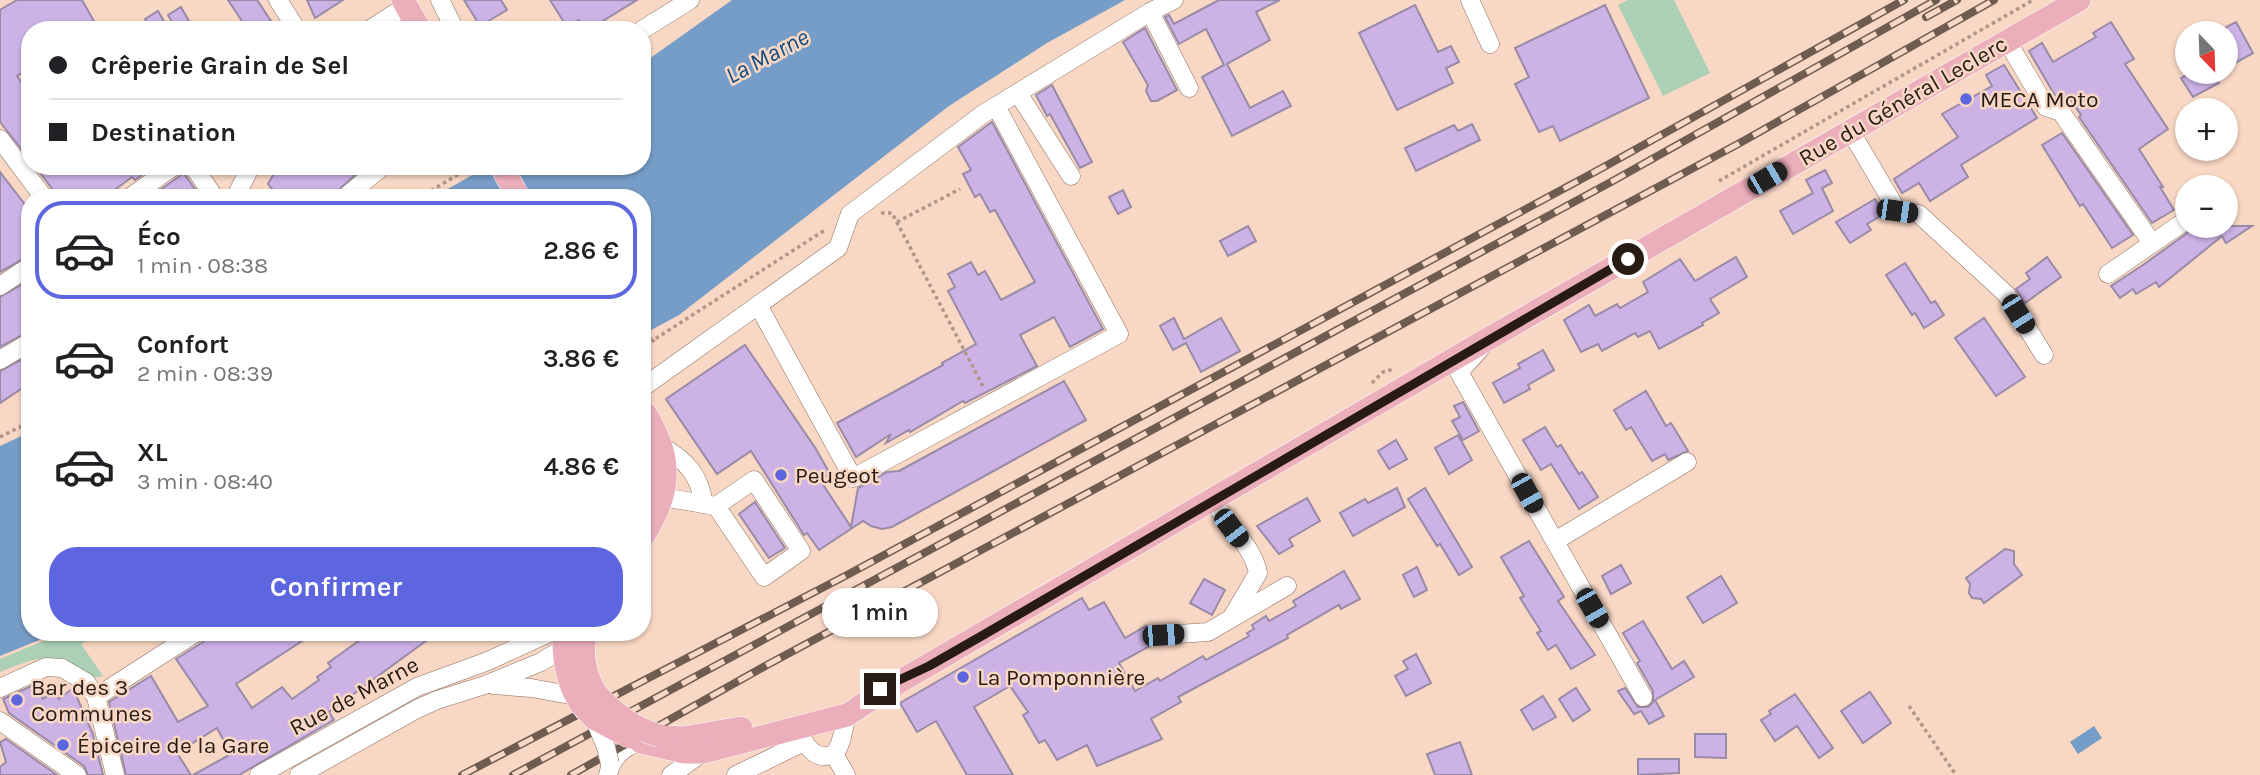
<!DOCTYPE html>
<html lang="fr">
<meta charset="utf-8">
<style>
:root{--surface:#fff;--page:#f2f2f2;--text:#202124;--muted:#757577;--line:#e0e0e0;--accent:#5d66de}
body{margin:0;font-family:Karla,sans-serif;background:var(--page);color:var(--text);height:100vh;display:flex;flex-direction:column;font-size:26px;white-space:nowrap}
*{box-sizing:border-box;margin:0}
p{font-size:23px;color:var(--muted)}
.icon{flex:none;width:38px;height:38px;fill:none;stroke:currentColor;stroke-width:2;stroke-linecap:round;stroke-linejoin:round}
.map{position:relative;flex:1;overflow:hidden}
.sheet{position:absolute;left:21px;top:189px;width:630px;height:452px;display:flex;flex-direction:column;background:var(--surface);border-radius:28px;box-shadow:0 2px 5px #0004}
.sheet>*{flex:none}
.guide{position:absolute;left:21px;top:21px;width:630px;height:154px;border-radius:28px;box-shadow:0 2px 5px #0004;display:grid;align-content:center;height:154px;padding:0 28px;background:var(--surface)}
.needle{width:46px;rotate:157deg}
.controls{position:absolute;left:2175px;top:21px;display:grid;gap:14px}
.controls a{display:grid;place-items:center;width:63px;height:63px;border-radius:50%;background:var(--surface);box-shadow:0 2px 5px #0004;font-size:35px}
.end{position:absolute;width:32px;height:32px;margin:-16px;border:9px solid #271b14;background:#fff;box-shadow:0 0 0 4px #fff}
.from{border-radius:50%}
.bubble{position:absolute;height:49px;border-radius:24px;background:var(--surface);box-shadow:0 2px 5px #0004;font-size:23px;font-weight:600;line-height:49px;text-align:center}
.car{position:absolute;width:21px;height:42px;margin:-21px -10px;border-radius:9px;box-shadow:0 0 5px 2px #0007;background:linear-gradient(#222 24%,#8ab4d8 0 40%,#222 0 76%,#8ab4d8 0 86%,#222 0)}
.guide b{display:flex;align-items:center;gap:24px;height:66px;font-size:26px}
.guide b+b{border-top:2px solid var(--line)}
.guide i{width:18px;height:18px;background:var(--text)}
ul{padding:12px 0 0;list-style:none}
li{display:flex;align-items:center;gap:21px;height:98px;margin:0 14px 10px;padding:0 14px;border:4px solid transparent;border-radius:28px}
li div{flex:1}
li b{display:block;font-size:26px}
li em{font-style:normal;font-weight:600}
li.active{border-color:var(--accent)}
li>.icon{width:63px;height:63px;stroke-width:1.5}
.button{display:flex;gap:14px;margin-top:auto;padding:14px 28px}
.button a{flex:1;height:80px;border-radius:28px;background:var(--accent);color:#fff;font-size:28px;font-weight:600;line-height:80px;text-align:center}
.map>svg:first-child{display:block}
</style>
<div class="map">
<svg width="2260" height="775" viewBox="0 0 2260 775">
<rect width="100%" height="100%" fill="#f8d7c4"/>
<g fill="#abd0b6">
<polygon points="1628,0 1674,0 1710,73 1663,96 1618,5"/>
<path d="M65,632h38l-22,12 22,32 -9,2c-37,-29 -54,-22 -94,-6v-13z"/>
</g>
<g fill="#769dc8">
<polygon points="732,0 1125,0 1047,43 949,106 679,315 642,335 642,198 432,198 488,166 642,166 642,64"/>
<polygon points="30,432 30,632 59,632 0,656 0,446"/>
<polygon points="2094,726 2102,738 2078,754 2070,742"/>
</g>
<g fill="#cdb2e6" stroke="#998aa7" stroke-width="2">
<polygon points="17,0 82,0 99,30 30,30 30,68 17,76 30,93 30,160 0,122 0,10"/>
<polygon points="228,0 257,0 277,30 248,30"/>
<polygon points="307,0 343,0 315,18"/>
<polygon points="464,0 501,0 507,10 480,26"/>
<polygon points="550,0 637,0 588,30 585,30 579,20 567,27"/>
<polygon points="1219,0 1280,0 1256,12 1270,40 1227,64 1250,108 1283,91 1291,106 1232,136 1202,77 1224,65 1206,29 1179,44 1165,17 1169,15 1174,24"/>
<polygon points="1415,5 1438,52 1451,46 1459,62 1446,68 1453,83 1397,110 1359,33"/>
<polygon points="1605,5 1649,98 1560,141 1553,126 1539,132 1515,84 1529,77 1515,48"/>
<polygon points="181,7 194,30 177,30 168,15"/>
<polygon points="158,11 166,25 158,30 151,30 145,19"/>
<polygon points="2111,22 2134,59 2125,64 2168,129 2139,149 2163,187 2160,187 2174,210 2152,223 2079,117 2081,115 2069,98 2065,101 2057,99 2029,51 2042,43 2053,62 2096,37 2093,33"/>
<polygon points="2236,22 2253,53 2226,68 2226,27"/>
<polygon points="1145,28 1177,90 1157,101 1151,101 1146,91 1148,85 1123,42"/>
<polygon points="2004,65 2037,118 1961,165 1968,177 1930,201 1919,183 1902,193 1894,179 1958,137 1942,114 1992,86 1986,75"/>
<polygon points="2192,72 2212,72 2219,83 2193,97 2181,78"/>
<polygon points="1052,85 1092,162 1080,168 1050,114 1047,116 1036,95"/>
<polygon points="992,122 1103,329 1070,347 1054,317 1020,335 1037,366 965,403 963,401 910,432 909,430 886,443 891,434 856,457 837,423 943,365 942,363 976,344 948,291 955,287 948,274 971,262 978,275 985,271 1001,300 1035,282 995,210 990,212 980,194 975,197 963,174 971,170 958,147"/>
<polygon points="1472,124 1480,140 1416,171 1405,148 1454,125 1458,131"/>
<polygon points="2062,133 2133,235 2112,248 2083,204 2080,206 2042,145"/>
<polygon points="35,166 148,166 145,169 150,169 135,180 132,177 104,198 59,198"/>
<polygon points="282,166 365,166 330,198 279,198 268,184 275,172"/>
<polygon points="1825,170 1832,183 1822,188 1833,211 1793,234 1780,211 1813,193 1806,180"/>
<polygon points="0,172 30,211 30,255 0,272"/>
<polygon points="183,172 201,198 149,198 181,175"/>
<polygon points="1123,190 1131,207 1118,214 1109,197"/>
<polygon points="1875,199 1884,214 1867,224 1871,230 1850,243 1836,222"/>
<polygon points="1248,226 1256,241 1228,256 1220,241"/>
<polygon points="2197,226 2252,226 2226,243 2222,236 2159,287 2156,282 2136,294 2133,289 2120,298 2111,286 2143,265"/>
<polygon points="1736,257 1747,277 1710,299 1719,313 1702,323 1703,325 1659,349 1650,331 1638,337 1635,333 1602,351 1598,344 1581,352 1564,320 1589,305 1595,316 1617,304 1620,308 1648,292 1643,282 1680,259 1695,281"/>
<polygon points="2047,257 2061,277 2025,303 2016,289 2030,279 2026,273"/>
<polygon points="1905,263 1931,303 1935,301 1944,315 1924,328 1915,313 1912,315 1886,275"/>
<polygon points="30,280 30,331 0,347 0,297"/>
<polygon points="1174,318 1184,339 1221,318 1240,351 1201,372 1186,343 1173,350 1160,326"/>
<polygon points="1984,318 2025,377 1996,396 1955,338"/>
<polygon points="745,345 816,449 830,474 820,480 851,527 858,488 887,472 899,471 1064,381 1086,420 892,527 882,529 871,526 863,521 819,550 807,533 804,535 751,451 717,474 666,399"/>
<polygon points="1543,350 1554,370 1528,385 1530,389 1504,403 1493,383 1520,368 1518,364"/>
<polygon points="30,355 30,383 0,403 0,371"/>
<polygon points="1646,391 1666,426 1671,423 1688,451 1668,460 1665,454 1652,461 1631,427 1626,430 1614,410"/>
<polygon points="1463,402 1479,431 1463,440 1452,421 1460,417 1454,406"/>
<polygon points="1545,427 1557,447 1561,445 1579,474 1582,472 1598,497 1579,509 1551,464 1541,470 1523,440"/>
<polygon points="1458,435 1472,460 1449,474 1435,448"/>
<polygon points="1396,440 1407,459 1389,469 1378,451"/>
<polygon points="1397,488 1405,507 1353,536 1340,513 1365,499 1368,503"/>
<polygon points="1425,488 1472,567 1459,575 1440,544 1437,546 1408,499"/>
<polygon points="1307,498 1320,521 1289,539 1293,546 1279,554 1257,526"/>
<polygon points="755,502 785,548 769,558 739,514"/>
<polygon points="1529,541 1564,597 1558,601 1595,655 1571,669 1556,645 1548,650 1537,633 1541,631 1520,598 1524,596 1501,557"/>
<polygon points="2005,549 2014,551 2014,564 2022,575 1984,603 1981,599 1972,598 1969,593 1970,584 1966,578"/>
<polygon points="1621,565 1631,583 1611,594 1602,576"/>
<polygon points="1417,567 1427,590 1414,597 1403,575"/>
<polygon points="1344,571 1360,599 1341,609 1339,605 1287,635 1288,638 1178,697 1181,702 1151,719 1162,739 1097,766 1087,745 1057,760 1045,740 1039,743 1023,715 1028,712 1010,686 974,707 1013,775 967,775 936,721 917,732 900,703 1082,598 1089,610 1104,602 1125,638 1146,626 1155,643 1119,663 1135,691 1158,678 1160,681 1203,656 1206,660 1249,636 1247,633 1254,629 1252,625 1266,616 1269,621 1296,606 1293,601"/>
<polygon points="1721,576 1737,603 1703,623 1687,597"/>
<polygon points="1204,579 1225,590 1212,615 1190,603"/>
<polygon points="1643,621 1672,669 1684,661 1694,677 1655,700 1664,716 1649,724 1641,711 1634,714 1618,691 1625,688 1638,707 1648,707 1653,702 1653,691 1637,663 1640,661 1623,633"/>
<polygon points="214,632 264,632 269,639 286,632 316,632 236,684 252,708 282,687 292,699 319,680 317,677 331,667 328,663 371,632 438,632 329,712 334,720 239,775 193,775 231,754 217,728 177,753 191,775 126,775 109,702 151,676 178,722 208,706 176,659 203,642"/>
<polygon points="1416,654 1431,683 1406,696 1395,676 1408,669 1403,661"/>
<polygon points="36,684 43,699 55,690 59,699 73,688 93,734 103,775 88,775 84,766 9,713 3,699"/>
<polygon points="1576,688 1590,710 1573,721 1559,699"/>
<polygon points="1870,692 1891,723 1863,743 1841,711"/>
<polygon points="1795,694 1833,748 1819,758 1797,726 1775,741 1761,720 1771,714 1769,711"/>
<polygon points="1543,696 1556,717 1533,730 1521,710"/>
<polygon points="1695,734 1726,734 1726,758 1695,757"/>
<polygon points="6,739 57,775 0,775 0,767 6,762 0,742"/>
<polygon points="1460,742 1472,775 1435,775 1427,754"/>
<polygon points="1638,759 1679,759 1679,773 1638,775"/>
</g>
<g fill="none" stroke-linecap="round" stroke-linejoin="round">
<g stroke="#8c6e5d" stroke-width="19">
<g id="minor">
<polyline points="278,0 297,30"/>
<polyline points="440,0 455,30"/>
<polyline points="1470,0 1490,44"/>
<polyline points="1150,12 1189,88"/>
<polyline points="369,30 406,6"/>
<polyline points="642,30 690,0"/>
<polyline points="2007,41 2046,107 2061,112 2152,243"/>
<polyline points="1018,93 1071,176"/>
<polyline points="1851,132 1897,210 1919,214 2006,294 2044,355"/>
<polyline points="0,139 44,198"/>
<polyline points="193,166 215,198"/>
<polyline points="129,198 174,166"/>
<polyline points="235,198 251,166"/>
<polyline points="344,198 383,166"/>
<polyline points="2108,274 2188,219"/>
<polyline points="0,286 30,266"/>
<polyline points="758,305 853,478 1119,334 996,106"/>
<polyline points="1481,348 1459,372 1643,697"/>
<polyline points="0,360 30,342"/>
<polyline points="642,388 838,248 850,214 983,114 1150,12 1174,0"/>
<path d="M661,446c26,15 38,28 43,58"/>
<polyline points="650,495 716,506 754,480 801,551 764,577 716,506"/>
<path d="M1213,500c13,25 40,45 45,73l-26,44"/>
<polyline points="1555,541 1687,462"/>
<polyline points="1163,635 1208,632 1287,586"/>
<polyline points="493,685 531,688 576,696"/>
<polyline points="0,688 46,667 62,668 86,682 96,697 115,775"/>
<polyline points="96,697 197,632"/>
<polyline points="0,721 77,775"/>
<path d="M804,742c8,11 16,18 30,12 9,-10 9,-26 13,-39"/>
<polyline points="834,754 846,775"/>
<polyline points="259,775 417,687 488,661 551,632"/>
<polyline points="299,775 417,709 437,700 485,685 541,662 572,643"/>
<path d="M608,775c4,-20 20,-31 39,-35"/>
<polyline points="671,775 703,752"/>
<polyline points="736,775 804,742"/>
</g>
</g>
<g stroke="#fff" stroke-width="24">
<g id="major">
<polyline points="403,0 420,30"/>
<polyline points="501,166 519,198"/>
<path d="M642,410c7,7 10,16 14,24 18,38 8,70 -14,104"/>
<path d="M642,442c9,23 9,40 0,63"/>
<path d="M564,632c-1,24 3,51 17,72"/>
<path d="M586,632c-6,21 -1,45 11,63"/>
<polyline points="667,737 683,738 741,728"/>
<polyline points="641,742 684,752 703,752 847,715 882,692 1488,339 2079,0"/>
</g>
</g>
<g stroke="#b09687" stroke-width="3.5" stroke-dasharray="3.5 3.5" stroke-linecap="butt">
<polyline points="1719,181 2033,0"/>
<polyline points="419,198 472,166"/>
<polyline points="881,213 892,213 984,388"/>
<polyline points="897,222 960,189"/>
<polyline points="642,339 655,339 825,230"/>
<polyline points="642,352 655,339"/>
<polyline points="1372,383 1383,372 1394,369"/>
<polyline points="0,437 30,422"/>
<polyline points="1909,706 1956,775"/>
</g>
<use href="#minor" stroke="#fff" stroke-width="18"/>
<use href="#major" stroke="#ebaebb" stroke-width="23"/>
<g stroke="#6f5c51" stroke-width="8">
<g id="rail">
<polyline points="1926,17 1957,0"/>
<polyline points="462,775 847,575 1602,168 1904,0"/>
<polyline points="513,775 1611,182 1936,0"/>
<polyline points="571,775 767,665 1738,144 1994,0"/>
</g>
</g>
<use href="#rail" stroke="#f8d7c4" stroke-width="5" stroke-dasharray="16" stroke-linecap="butt"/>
<g stroke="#8c6e5d" stroke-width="19" stroke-linecap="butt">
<polyline id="minor-bridge" points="594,718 606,747 610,764"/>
</g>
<g stroke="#fff" stroke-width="24" stroke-linecap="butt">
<g id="major-bridge">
<path d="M597,695c19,20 36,33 63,41"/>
<polyline points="581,704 594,718 630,737"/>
</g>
</g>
<use href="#minor-bridge" stroke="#fff" stroke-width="18"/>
<use href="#major-bridge" stroke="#ebaebb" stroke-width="23"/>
</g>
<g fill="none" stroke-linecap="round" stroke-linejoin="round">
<polyline stroke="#271b14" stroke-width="9" points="880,689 929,666 985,634 1628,259"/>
</g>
<g fill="#5d66de" stroke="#f8d7c4" stroke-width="2.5">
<circle cx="1966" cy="99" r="7"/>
<circle cx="781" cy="475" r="7"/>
<circle cx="963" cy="677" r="7"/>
<circle cx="17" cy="700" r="7"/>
<circle cx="63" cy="745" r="7"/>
</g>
<g text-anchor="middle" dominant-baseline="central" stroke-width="5" stroke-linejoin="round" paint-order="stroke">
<g font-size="23" fill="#271b14" stroke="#f8d7c4" text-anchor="start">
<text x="1980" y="99">MECA Moto</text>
<text x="795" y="475">Peugeot</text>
<text x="977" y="677">La Pomponnière</text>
<text x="31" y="687">Bar des 3<tspan x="31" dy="26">Communes</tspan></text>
<text x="77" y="745">Épiceire de la Gare</text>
</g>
<g font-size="23" fill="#271b14" stroke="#f8d7c4">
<text transform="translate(1903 101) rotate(-30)">Rue du Général Leclerc</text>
<text transform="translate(354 696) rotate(-28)">Rue de Marne</text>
</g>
<g font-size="24" font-style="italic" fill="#124b81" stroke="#f8d7c4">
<text transform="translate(767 56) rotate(-28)">La Marne</text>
</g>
</g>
</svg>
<div class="controls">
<a><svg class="needle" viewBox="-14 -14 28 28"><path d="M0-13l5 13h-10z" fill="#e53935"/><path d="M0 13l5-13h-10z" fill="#757577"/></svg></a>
<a>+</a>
<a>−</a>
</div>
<i class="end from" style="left:1628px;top:259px"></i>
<i class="end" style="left:880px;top:689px"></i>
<div class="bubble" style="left:822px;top:588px;width:116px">1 min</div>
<i class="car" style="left:1767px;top:178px;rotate:60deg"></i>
<i class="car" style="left:1897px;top:211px;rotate:98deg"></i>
<i class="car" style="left:2018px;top:314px;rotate:148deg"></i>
<i class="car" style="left:1527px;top:493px;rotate:151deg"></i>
<i class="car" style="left:1231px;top:528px;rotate:143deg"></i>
<i class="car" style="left:1592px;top:608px;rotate:150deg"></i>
<i class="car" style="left:1163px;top:635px;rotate:86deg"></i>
<div class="guide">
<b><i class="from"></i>Crêperie Grain de Sel</b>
<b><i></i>Destination</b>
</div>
<section class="sheet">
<ul>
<li class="active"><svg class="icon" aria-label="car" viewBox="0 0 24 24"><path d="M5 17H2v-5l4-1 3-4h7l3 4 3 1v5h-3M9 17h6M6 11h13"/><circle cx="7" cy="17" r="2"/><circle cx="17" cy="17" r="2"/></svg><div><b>Éco</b><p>1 min · 08:38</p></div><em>2.86 €</em></li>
<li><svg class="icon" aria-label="car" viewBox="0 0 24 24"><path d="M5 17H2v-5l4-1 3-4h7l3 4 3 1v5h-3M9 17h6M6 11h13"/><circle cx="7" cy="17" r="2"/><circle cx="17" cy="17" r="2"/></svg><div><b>Confort</b><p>2 min · 08:39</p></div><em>3.86 €</em></li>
<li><svg class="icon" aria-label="car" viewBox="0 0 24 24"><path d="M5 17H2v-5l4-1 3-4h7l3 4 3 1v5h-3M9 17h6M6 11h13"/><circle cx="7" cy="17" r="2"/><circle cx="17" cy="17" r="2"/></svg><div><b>XL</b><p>3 min · 08:40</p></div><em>4.86 €</em></li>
</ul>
<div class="button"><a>Confirmer</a></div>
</section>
</div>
